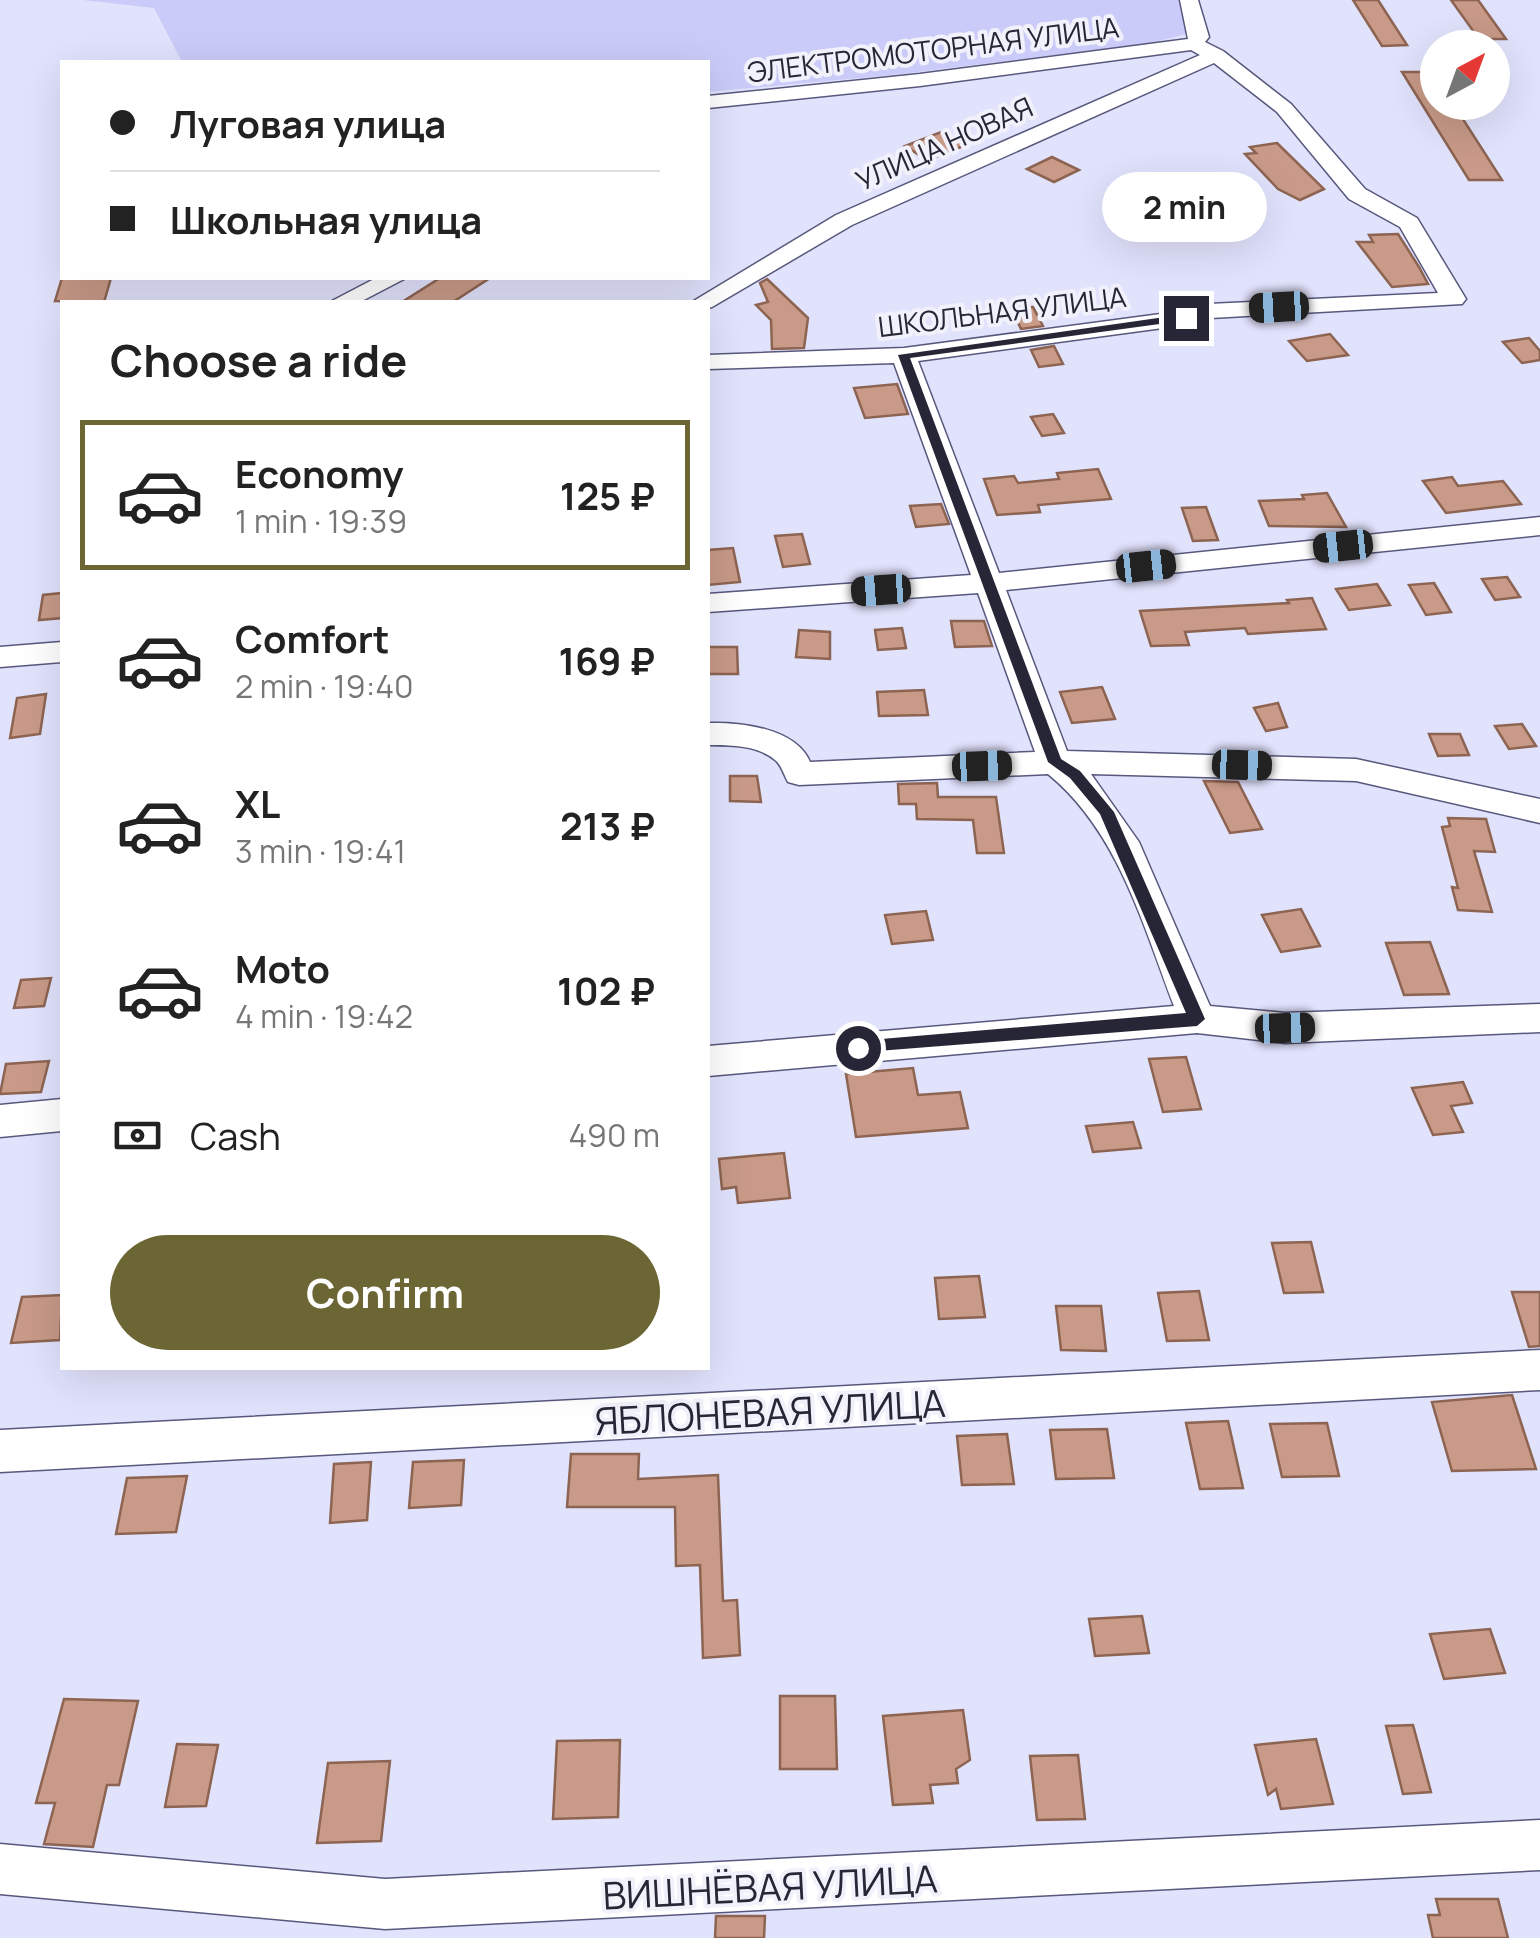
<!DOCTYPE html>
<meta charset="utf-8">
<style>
:root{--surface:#fff;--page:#f2f2f2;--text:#222;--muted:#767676;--line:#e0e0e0;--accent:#6b6633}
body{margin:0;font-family:Manrope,sans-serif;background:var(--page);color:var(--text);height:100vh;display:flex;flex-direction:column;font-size:38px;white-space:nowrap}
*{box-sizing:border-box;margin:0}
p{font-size:32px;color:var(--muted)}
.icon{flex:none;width:55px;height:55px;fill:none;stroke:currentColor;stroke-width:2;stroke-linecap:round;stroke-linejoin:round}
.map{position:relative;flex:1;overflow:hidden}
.drawer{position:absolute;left:60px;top:300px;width:650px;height:1070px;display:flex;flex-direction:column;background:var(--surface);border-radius:0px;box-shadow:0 10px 40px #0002}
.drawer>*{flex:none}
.hud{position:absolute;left:60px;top:60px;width:650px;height:220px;border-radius:0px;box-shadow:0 10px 40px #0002;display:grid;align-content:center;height:220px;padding:0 50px;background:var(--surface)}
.needle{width:65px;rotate:41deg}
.controls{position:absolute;left:1420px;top:30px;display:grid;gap:20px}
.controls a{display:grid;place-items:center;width:90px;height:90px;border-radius:50%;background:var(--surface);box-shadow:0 10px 40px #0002;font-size:50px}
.end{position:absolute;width:45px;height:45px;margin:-22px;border:12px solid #262636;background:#fff;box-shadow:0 0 0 5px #fff}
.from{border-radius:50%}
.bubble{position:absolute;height:70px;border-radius:35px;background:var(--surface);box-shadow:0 10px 40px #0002;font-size:32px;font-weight:700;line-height:70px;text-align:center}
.car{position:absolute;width:30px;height:60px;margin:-30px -15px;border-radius:12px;box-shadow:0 0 8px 2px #0007;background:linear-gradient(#222 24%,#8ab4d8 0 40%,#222 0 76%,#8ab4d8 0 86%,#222 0)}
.hud b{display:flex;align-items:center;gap:35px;height:95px;font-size:38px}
.hud b+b{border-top:2px solid var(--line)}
.hud i{width:25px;height:25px;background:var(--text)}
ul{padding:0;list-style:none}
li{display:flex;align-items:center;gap:30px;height:150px;margin:0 20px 15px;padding:0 30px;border:5px solid transparent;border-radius:0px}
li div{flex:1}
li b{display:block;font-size:38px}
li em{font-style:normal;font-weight:700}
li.on{border-color:var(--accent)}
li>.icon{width:90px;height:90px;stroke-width:1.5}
h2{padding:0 50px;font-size:45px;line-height:120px}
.pay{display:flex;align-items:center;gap:25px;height:110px;padding:0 50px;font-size:38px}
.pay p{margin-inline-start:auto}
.cta{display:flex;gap:20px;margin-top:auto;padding:20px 50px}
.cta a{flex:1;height:115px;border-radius:60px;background:var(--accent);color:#fff;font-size:40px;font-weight:700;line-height:115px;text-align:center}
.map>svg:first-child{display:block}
</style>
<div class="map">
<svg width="1540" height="1938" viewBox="0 0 1540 1938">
<rect width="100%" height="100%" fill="#e1e2fc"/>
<polygon fill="#cacbf8" points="83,0 1181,0 1186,34 1151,43 902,74 708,92 708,62 182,62 154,8"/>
<g fill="#c89a87" stroke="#8d6452" stroke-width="2.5">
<polygon points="1353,0 1378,0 1407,45 1382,46"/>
<polygon points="1451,0 1478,0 1506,39 1479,39"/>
<polygon points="1402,72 1432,72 1438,79 1438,102 1452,102 1502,180 1469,180"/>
<polygon points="941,132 966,145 927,160 905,146"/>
<polygon points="1277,143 1324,189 1300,200 1278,189 1245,154 1256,153 1250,147"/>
<polygon points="1052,157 1079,170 1054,182 1027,169"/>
<polygon points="1398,234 1419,267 1428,284 1392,287 1357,242 1373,242 1369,235"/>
<polygon points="62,278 111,278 104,302 55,301"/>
<polygon points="440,278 490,278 453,302 402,302"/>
<polygon points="767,279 808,318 804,348 772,349 771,320 756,305 768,302 760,283"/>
<polygon points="1033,307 1043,326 1021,329 1011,308"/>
<polygon points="1330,334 1348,355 1307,361 1289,341"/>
<polygon points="1529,338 1540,351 1540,360 1522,363 1503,342"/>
<polygon points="1054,346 1063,364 1039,367 1031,350"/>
<polygon points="897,384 908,414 865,418 854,388"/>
<polygon points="1053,414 1064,433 1042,436 1031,417"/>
<polygon points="1098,469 1111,499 1038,505 1040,512 997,515 984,479 1014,476 1018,483 1059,479 1057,473"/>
<polygon points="1452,477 1458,486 1503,481 1521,504 1446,513 1423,481"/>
<polygon points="1327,493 1346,527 1269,526 1259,501 1304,499 1302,495"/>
<polygon points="941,504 949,524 916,527 910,506"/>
<polygon points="1206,507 1218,540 1193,541 1182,508"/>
<polygon points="802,534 810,564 783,567 775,536"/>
<polygon points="733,548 740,582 708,585 708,550"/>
<polygon points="1507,577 1520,597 1495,600 1482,579"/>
<polygon points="1434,583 1451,612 1426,615 1409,585"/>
<polygon points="1377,584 1390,605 1349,610 1336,589"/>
<polygon points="62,593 62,618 39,620 43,595"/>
<polygon points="1312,598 1326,629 1248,634 1245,628 1185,632 1189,645 1151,646 1140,611 1289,603 1287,600"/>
<polygon points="951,621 984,621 992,646 955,647"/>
<polygon points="902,628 906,648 878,650 875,630"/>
<polygon points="799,630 830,632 830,659 796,657"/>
<polygon points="708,647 737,647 738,674 708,674"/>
<polygon points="1102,687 1115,719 1072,723 1060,692"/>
<polygon points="924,690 928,715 879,716 877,692"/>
<polygon points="46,694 40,734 10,738 17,698"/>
<polygon points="1278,703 1287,727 1266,731 1254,708"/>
<polygon points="1522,724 1536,746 1509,749 1495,726"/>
<polygon points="1429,734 1460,734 1469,755 1438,756"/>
<polygon points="730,776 757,776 761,802 730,801"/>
<polygon points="1204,781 1238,782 1262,829 1230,833"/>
<polygon points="937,783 938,797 996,797 1004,853 977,853 973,820 917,819 916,804 899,804 898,784"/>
<polygon points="1448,818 1486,819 1495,852 1474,851 1492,912 1458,910 1452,887 1458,888 1442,827 1450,826"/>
<polygon points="1301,909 1320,946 1281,952 1262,915"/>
<polygon points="926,911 933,940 892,944 885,915"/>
<polygon points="1430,942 1449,994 1404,995 1386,943"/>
<polygon points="51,978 44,1006 14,1008 21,980"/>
<polygon points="1186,1057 1201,1109 1163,1112 1149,1059"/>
<polygon points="49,1061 41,1092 0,1094 6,1064"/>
<polygon points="913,1068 918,1095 960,1092 968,1128 856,1137 846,1074"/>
<polygon points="1463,1082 1472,1103 1451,1106 1463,1132 1433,1135 1412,1088"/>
<polygon points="1133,1122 1141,1148 1093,1152 1086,1126"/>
<polygon points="784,1153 790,1198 738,1203 736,1187 722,1189 719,1159"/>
<polygon points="1311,1242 1323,1292 1284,1293 1272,1243"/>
<polygon points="979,1276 985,1317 939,1319 935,1278"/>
<polygon points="1199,1291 1209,1340 1167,1341 1158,1293"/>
<polygon points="1512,1292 1540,1292 1540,1346 1529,1347"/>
<polygon points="62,1295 60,1340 11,1343 22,1297"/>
<polygon points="1056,1306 1101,1306 1106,1351 1061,1350"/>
<polygon points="1512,1395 1536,1469 1452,1471 1432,1402"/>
<polygon points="1228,1421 1243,1488 1200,1489 1186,1423"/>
<polygon points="1327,1423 1339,1476 1282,1477 1270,1424"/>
<polygon points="1107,1429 1114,1478 1056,1479 1050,1430"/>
<polygon points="1007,1434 1014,1484 962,1485 957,1436"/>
<polygon points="571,1454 639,1454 638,1479 718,1475 723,1601 737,1600 740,1655 703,1658 700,1565 676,1566 675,1507 567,1507"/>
<polygon points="464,1460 461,1505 409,1508 413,1462"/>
<polygon points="371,1462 367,1520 330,1523 334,1464"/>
<polygon points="187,1476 176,1532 116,1534 127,1478"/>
<polygon points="1142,1616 1149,1653 1095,1656 1089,1619"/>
<polygon points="1490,1629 1505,1673 1444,1679 1430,1634"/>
<polygon points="780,1696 835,1696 837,1769 780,1769"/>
<polygon points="64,1699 138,1701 119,1785 107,1785 93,1847 44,1844 55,1803 36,1803"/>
<polygon points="963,1710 970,1760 956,1769 958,1783 930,1785 933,1803 893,1805 883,1716"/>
<polygon points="1413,1725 1431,1792 1403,1794 1386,1726"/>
<polygon points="1316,1739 1333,1804 1281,1809 1276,1789 1268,1795 1255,1745"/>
<polygon points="620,1740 618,1817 553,1819 557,1741"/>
<polygon points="177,1744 218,1745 206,1806 165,1807"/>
<polygon points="1078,1755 1085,1819 1037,1820 1030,1756"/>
<polygon points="390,1761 381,1841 317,1843 328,1763"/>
<polygon points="1436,1899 1498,1899 1508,1938 1433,1938 1428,1915 1440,1915"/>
<polygon points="716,1916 765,1916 764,1938 715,1938"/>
</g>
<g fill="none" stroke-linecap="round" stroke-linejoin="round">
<g stroke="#58587d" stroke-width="3">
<g id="minor">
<path d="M1180,0h18l11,37 -4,5 18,9 68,53 74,85 52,29 49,81 -4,5 -251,14 -26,7 -267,36 81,212 541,-56v18l-534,55 61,161 289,8 184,40v24l-184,-42 -265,-7 48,68 71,164 75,7 255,-9v28l-255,11 -88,-10 -489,43v-30l466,-40c-31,-81 -56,-175 -126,-232l-249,11 -11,-3c-4,-7 -7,-18 -13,-22 -17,-15 -46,-15 -67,-15v-22c32,-1 88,5 102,39l225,-10 -57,-159 -270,19v-18l263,-19 -77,-212 -186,6v-14l196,-7 279,-37 26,-7 229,-11 -38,-66 -51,-28 -72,-87 -63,-49 -362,162 -140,82 -4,1v-6h-16l144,-87 364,-160 -9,-5 -271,36 -212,22v-12l212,-22 268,-35z"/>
<polygon points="376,278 406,278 360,302 330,302"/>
<polygon points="62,642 62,662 0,667 0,647"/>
<polygon points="62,1099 62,1131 0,1137 0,1105"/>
<polygon points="1540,1350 1540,1390 0,1472 0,1430"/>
<polygon points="1540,1820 1540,1870 385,1929 0,1894 0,1844 385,1879"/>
</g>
</g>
<use href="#minor" fill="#fff" fill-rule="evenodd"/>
</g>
<polygon fill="#262636" points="1186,314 1189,320 910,358 1061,759 1080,771 1114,812 1205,1019 1197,1026 852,1053 850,1048 858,1041 1186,1013 1100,814 1070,778 1048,762 898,355"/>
<g text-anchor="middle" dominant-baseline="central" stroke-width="8" stroke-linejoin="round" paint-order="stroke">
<g font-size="28" fill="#262636" stroke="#f0f1fa">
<text transform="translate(933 49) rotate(-7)">ЭЛЕКТРОМОТОРНАЯ УЛИЦА</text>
<text transform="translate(944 143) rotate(-24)">УЛИЦА НОВАЯ</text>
<text transform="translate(1002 311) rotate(-7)">ШКОЛЬНАЯ УЛИЦА</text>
</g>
<g font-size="38" fill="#262636" stroke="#f0f1fa">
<text transform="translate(770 1411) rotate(-3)">ЯБЛОНЕВАЯ УЛИЦА</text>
<text transform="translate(770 1886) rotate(-3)">ВИШНЁВАЯ УЛИЦА</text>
</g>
</g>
</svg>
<div class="controls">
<a><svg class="needle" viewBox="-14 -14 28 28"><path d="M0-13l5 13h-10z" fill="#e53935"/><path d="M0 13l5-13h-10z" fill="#767676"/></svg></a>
</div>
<i class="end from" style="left:858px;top:1048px"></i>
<i class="end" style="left:1186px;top:318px"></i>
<div class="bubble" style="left:1102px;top:172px;width:165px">2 min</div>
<i class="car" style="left:1279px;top:307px;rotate:267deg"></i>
<i class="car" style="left:1343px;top:546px;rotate:264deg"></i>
<i class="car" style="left:1146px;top:566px;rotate:84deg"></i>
<i class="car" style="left:881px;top:590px;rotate:266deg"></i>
<i class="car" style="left:1242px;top:765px;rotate:92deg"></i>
<i class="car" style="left:982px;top:766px;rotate:88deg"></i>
<i class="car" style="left:1285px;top:1028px;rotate:88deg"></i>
<div class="hud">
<b><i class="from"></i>Луговая улица</b>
<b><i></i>Школьная улица</b>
</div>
<section class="drawer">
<h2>Choose a ride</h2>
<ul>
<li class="on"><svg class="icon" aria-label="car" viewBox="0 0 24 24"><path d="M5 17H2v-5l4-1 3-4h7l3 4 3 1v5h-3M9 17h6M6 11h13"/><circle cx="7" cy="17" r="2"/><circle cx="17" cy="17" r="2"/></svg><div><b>Economy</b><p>1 min · 19:39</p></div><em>125 ₽</em></li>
<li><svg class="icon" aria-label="car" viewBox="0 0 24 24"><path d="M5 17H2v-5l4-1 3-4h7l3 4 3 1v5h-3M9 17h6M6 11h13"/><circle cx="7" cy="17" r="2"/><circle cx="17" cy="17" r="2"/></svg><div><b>Comfort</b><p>2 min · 19:40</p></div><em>169 ₽</em></li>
<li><svg class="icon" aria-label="car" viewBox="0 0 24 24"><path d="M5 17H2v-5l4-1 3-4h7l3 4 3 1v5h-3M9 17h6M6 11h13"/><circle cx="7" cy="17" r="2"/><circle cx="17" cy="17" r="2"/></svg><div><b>XL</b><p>3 min · 19:41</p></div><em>213 ₽</em></li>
<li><svg class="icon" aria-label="car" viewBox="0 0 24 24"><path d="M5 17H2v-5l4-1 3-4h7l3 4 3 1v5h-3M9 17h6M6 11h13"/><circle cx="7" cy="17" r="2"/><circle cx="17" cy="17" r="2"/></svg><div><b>Moto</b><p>4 min · 19:42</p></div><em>102 ₽</em></li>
</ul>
<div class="pay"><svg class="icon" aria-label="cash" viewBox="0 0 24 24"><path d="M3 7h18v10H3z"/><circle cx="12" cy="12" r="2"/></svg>Cash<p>490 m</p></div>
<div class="cta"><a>Confirm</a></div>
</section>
</div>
